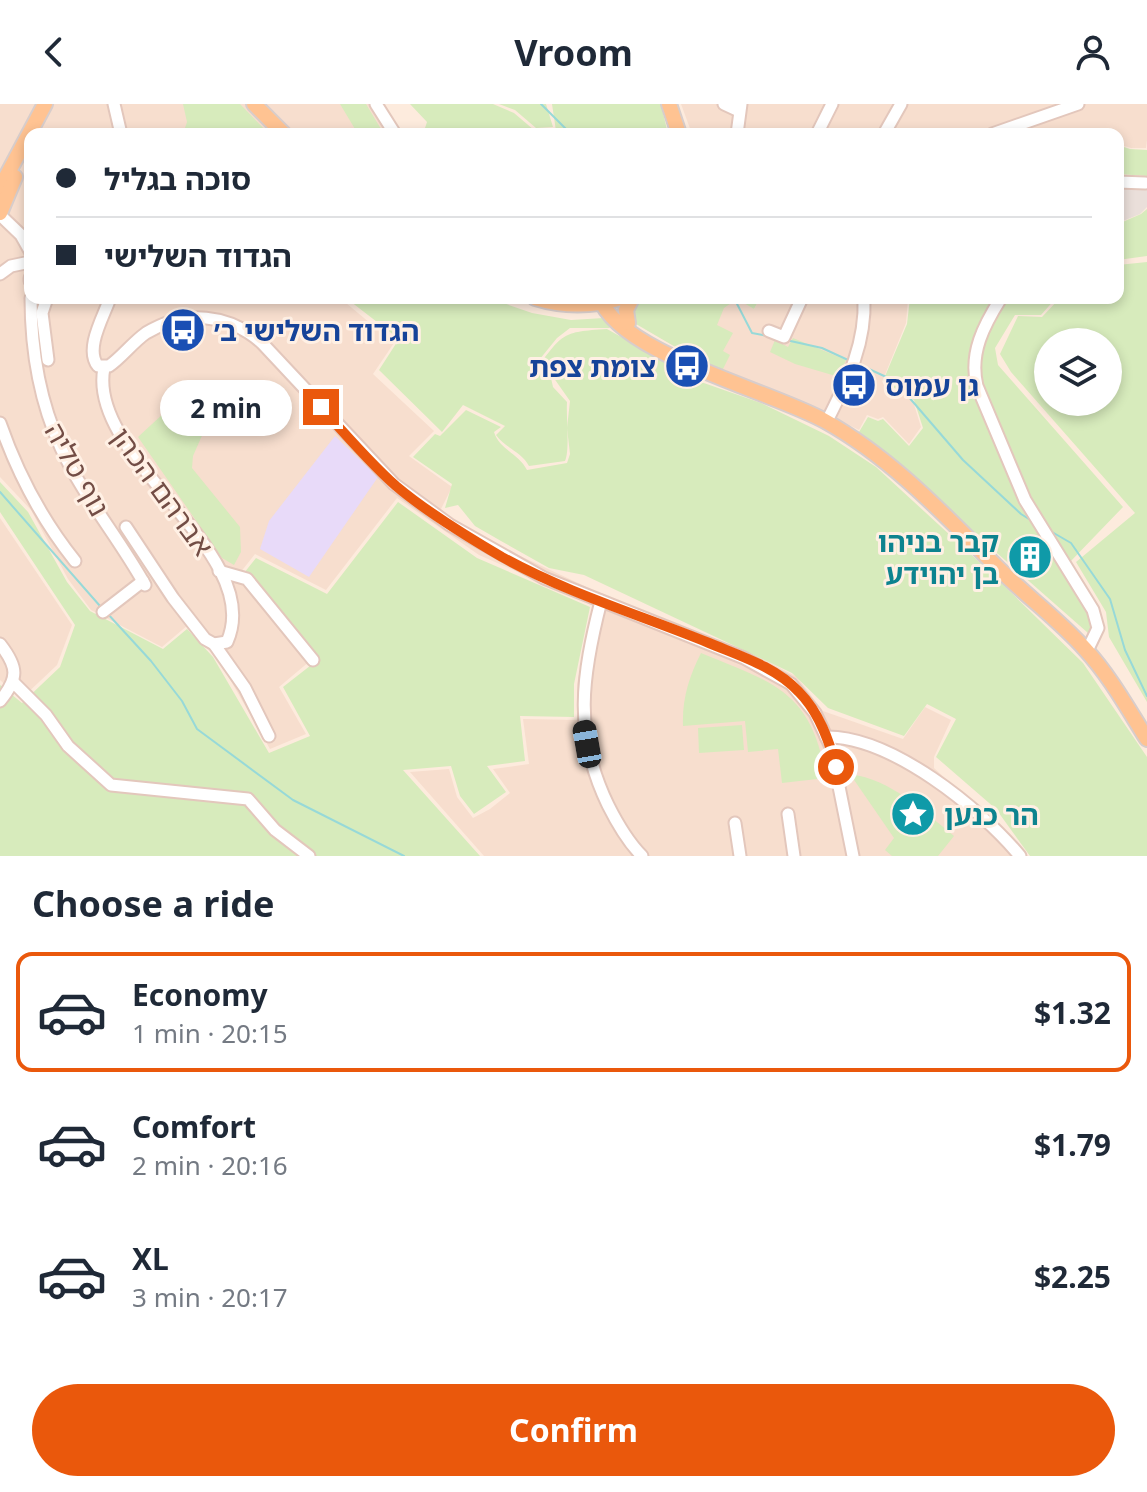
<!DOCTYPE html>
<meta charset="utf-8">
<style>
:root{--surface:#fff;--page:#f6f6f7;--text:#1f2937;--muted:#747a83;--line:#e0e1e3;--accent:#ea580c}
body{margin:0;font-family:"Noto Sans","Noto Sans Hebrew",sans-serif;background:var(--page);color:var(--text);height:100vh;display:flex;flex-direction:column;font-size:30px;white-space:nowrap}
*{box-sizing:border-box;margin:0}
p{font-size:26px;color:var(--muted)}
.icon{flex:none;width:44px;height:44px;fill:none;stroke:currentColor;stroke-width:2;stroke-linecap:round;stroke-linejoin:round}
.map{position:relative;height:752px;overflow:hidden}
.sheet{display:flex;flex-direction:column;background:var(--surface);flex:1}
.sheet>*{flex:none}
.banner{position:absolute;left:24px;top:24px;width:1100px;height:176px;border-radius:16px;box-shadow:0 4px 12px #0003;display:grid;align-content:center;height:176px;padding:0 32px;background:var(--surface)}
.buttons{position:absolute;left:1034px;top:224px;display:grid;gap:16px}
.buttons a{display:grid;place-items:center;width:88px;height:88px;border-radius:50%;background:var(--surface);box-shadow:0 4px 12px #0003;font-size:40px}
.end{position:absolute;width:36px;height:36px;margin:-18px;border:10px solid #ea580c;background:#fff;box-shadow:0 0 0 4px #fff}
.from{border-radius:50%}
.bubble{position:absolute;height:56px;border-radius:28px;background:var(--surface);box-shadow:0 4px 12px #0003;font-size:26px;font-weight:700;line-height:56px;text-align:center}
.car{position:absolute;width:24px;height:48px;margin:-24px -12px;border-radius:10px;box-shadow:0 0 6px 2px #0007;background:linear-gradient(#222 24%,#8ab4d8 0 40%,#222 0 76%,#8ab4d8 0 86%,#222 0)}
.banner b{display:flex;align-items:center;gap:28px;height:76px;font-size:30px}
.banner b+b{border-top:2px solid var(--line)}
.banner i{width:20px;height:20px;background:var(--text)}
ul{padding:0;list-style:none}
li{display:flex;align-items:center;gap:24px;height:120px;margin:0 16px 12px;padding:0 16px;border:4px solid transparent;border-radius:16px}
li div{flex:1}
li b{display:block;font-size:30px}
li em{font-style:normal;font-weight:700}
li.selected{border-color:var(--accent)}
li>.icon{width:72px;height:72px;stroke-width:1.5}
h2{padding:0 32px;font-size:36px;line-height:96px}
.action{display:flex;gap:16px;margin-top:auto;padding:16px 32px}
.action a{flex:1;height:92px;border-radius:48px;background:var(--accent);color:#fff;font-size:32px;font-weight:700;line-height:92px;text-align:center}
header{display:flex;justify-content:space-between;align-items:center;height:104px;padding:0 32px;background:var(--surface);font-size:36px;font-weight:700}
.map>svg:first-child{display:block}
</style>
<header><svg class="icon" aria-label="back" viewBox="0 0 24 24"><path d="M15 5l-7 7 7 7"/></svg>Vroom<svg class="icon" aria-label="person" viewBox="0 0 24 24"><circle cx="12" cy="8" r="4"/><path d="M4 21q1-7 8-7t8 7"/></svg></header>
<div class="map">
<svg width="1147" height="752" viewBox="0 0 1147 752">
<rect width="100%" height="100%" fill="#fdebdd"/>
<g fill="#f7dece">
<polygon points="0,0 382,0 401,30 30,30 30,194 340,194 394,239 373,270 434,327 409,352 452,383 440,407 497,441 608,493 765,556 797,573 823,607 903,635 925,603 951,616 934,653 934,664 1012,736 1024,752 484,752 410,668 449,665 457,693 473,714 490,705 510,689 493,665 529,660 523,615 577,616 577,580 593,501 479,451 397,394 326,486 255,450 240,469 310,557 279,583 306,630 270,645 216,551 188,521 162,543 91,506 68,475 31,406 0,373"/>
<polygon points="681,0 1147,0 1147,36 1146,44 1131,44 1118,40 1118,30 1103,30 1102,24 1092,30 692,30"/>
<polygon points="737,194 754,205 760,194 908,194 906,219 882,278 913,297 921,323 909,340 883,313 878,315 867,311 859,326 815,304 691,252 645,225 650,216"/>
<polygon points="0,414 72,521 57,561 21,595 0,576"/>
</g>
<polygon fill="#eadfda" points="1118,71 1147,73 1147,103 1140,110 1118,119"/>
<polygon fill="#e8daf9" points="335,332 378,373 309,473 260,445 269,417"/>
<g fill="#d7ebbc" fill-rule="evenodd">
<polygon points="183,0 240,0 269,30 183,30 187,18"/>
<polygon points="340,0 366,0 384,30 358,30"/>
<polygon points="410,0 493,0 514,9 534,26 556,27 552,0 661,0 668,30 423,30 427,18"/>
<polygon points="499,0 546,0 553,23 536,24 515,6"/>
<polygon points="1118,41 1130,45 1147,46 1147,72 1118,70"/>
<polygon points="1147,105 1147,152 1118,156 1118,120 1141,110"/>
<path d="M1147,158v440l-38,-65 -3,-25 -30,-50 59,-49 -124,-141 -11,-18 18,-38 24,1 18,-19h58v-33zM1048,238h60v60h-60z"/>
<path d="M346,194h143l43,15 39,7 33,-2 6,10h-40l-13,10 -26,32 20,8 2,9 14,15c-1,15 3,48 -2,59l-36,5c-7,-14 -24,-18 -33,-31l9,-9 -42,-21 -21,27 -63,-62 20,-31z"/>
<path d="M646,194h114l-6,11 -17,-10 -13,9 -7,17 16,8 -10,18 7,4 -8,16 -31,-15 -55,-32 -3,-4c-1,-12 1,-17 13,-22z"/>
<polygon points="910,194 1056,194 1041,211 1015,211 995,244 998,261 1123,403 1070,458 1099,512 1088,529 859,328 868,313 878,317 883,315 909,342 923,324 914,296 883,277 907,220"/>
<path d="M607,225l94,53 60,21 68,33 47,31 112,103 95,93 64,94v99h-117l-34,-47 -60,-52 20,-38 -29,-15 -23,32 -76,-28 -36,-35 -208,-98 -35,-7 -48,-27 -26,-15 -17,-21 -13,3 7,-24 -39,-27 22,-23 5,2 26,-26 35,17 -7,5c5,17 25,22 33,38l40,-7 3,-9 -3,-26 3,-27 -19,-27 -15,-5c28,-36 25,-37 71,-40z"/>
<polygon points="793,234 846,256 839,273 795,260 770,248 775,236 788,243"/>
<polygon points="178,296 204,327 193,352 192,364 240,423 241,448 234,461 222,454 138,333"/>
<polygon points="0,378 28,408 67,478 90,507 163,545 187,525 213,553 269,649 310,632 283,583 315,558 244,469 256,454 327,490 398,398 477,454 590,503 574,580 574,613 520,612 525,657 487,662 506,688 474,710 460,692 451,662 403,666 480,752 0,752 0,581 22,599 60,563 75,521 0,408"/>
<path d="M701,549c73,30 111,38 125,125l-44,5 -4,-34 -30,3 -3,-31 -62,5c-1,-27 6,-49 18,-73z"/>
<polygon points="742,621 744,646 699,649 698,624"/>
<path d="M850,670c42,6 72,36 104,62l-16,20h-46l-7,-6 9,-12z"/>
</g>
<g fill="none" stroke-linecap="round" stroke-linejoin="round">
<g stroke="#97d9d8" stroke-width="2">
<polyline points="541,0 571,30"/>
<polyline points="734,194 752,229 768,232"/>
<polyline points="786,236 822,244 848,256"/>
<polyline points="858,260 895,277 963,356 1021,410 1032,417"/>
<polyline points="0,388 100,502"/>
<polyline points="1052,428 1071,439 1110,495 1125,546 1147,592"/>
<polyline points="107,509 151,557 182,597 197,625 293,696 404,752"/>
</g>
<g stroke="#e3c7bc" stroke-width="15">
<g id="minor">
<polyline points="114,0 121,30"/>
<polyline points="376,0 395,30"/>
<polyline points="724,0 739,7"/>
<polyline points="737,30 741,0"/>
<polyline points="817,30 832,0"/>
<polyline points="884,30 901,0"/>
<polyline points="992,30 1078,0"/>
<polyline points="1118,78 1145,79"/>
<polyline points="0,111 21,131 30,147"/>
<polyline points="0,170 11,162 30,158"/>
<polyline points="30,174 30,177"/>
<path d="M31,194c0,52 8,102 30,150 22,48 58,90 84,137"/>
<polyline points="47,194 42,209 48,256"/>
<path d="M110,194c-6,18 -26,51 -12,68h11c13,-9 23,-23 37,-33 39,-24 83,-19 116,10l132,141 56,41 94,53 200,80 47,26 24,29 16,34 22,109"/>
<path d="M1001,194c-17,27 -32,55 -24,88l48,114 68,110 5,18 -11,23"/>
<polyline points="769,227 784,233 802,194"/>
<path d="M104,264c-18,90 163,185 123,274l-13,2 -9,-5 -32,-41 -47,-71"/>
<path d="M827,317c20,-40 39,-76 37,-123"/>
<path d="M0,319c17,49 43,98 75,138"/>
<polyline points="219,467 247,475 313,556"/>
<path d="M601,497c-19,74 -28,132 7,204 9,18 20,37 34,51"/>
<polyline points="103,508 143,477"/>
<path d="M0,540c18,23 19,34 0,57"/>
<polyline points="214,540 245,584 269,632"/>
<polyline points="13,578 46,611 68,642 111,681 248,695 275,726 309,752"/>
<path d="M826,633c65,-1 154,71 194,119"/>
<polyline points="788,710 794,752"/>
<polyline points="735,719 740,752"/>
</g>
</g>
<g stroke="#d8cdcb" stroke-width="18">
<g id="major">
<polyline points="254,0 284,30"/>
<polyline points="669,0 679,30"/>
<polyline points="0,84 45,0"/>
<polyline points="0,109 15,73"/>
<path d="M535,194c29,9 56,9 86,0"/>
<path d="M600,194c19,56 172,93 225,123 65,36 118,92 171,145 29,29 62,53 89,83 25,27 43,60 62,90"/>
<polyline points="628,219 626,206 632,194"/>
</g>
</g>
<use href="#minor" stroke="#fff" stroke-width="11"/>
<use href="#major" stroke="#ffc392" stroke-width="14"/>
</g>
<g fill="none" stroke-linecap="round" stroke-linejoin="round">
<path stroke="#ea580c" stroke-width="10" d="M321,303c24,27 48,55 75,79 32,27 70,50 106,71 65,36 138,58 207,86 31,13 67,24 90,49 20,20 30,48 37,75"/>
</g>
<defs>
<g id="bus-disc" transform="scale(2.3)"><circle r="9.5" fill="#1a4fb4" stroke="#fff0e4"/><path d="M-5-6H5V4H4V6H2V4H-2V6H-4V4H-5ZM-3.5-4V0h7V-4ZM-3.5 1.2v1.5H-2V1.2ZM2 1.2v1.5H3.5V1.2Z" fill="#fff"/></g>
<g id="building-disc" transform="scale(2.3)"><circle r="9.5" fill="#0f9aa8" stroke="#fff0e4"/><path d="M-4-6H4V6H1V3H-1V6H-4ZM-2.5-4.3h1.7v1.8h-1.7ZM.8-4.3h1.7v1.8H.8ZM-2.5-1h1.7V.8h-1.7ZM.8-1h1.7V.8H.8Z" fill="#fff"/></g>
<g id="sight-disc" transform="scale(2.3)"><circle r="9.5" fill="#0f9aa8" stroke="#fff0e4"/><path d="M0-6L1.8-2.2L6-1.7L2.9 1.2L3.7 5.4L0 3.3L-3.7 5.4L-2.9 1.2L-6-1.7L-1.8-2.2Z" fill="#fff"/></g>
</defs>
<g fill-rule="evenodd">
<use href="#bus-disc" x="183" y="226"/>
<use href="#bus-disc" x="687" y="262"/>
<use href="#bus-disc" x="854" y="281"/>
<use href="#building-disc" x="1030" y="453"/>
<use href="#sight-disc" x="913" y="710"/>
</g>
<g text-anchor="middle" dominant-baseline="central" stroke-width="6" stroke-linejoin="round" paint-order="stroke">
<g font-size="28" font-weight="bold" fill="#164399" stroke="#fff0e4" text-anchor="start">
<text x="214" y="226">הגדוד השלישי ב׳</text>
<text x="656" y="262" text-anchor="end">צומת צפת</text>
<text x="885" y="281">גן עמוס</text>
</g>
<g font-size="28" fill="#734d45" stroke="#fff0e4">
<text transform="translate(78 365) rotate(61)">נוף טליה</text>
<text transform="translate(163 387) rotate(54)">אברהם הכהן</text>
</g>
<g font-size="28" font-weight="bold" fill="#0d838f" stroke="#fff0e4" text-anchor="end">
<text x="999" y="437">קבר בניהו<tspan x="999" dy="32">בן יהוידע</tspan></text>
<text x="944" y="710" text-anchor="start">הר כנען</text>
</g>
</g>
</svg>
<div class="buttons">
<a><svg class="icon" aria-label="layers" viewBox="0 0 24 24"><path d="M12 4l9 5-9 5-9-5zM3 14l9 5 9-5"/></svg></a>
</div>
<i class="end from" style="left:836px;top:663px"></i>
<i class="end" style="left:321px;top:303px"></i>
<div class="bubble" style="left:160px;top:276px;width:132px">2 min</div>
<i class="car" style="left:587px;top:640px;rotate:350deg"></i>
<div class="banner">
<b><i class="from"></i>סוכה בגליל</b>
<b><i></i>הגדוד השלישי</b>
</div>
</div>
<section class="sheet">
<h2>Choose a ride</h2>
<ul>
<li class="selected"><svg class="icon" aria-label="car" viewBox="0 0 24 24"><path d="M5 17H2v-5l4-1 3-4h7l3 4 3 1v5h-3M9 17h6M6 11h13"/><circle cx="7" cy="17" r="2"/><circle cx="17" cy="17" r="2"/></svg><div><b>Economy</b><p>1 min · 20:15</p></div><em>$1.32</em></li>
<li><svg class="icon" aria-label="car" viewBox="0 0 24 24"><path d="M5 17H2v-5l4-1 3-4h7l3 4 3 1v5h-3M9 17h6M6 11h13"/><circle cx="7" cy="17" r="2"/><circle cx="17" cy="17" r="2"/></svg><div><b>Comfort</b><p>2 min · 20:16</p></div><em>$1.79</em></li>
<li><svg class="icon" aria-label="car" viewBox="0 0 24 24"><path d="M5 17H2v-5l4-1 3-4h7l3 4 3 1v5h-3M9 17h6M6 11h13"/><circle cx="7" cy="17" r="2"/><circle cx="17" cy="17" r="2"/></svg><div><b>XL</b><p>3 min · 20:17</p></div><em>$2.25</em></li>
</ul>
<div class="action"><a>Confirm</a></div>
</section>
